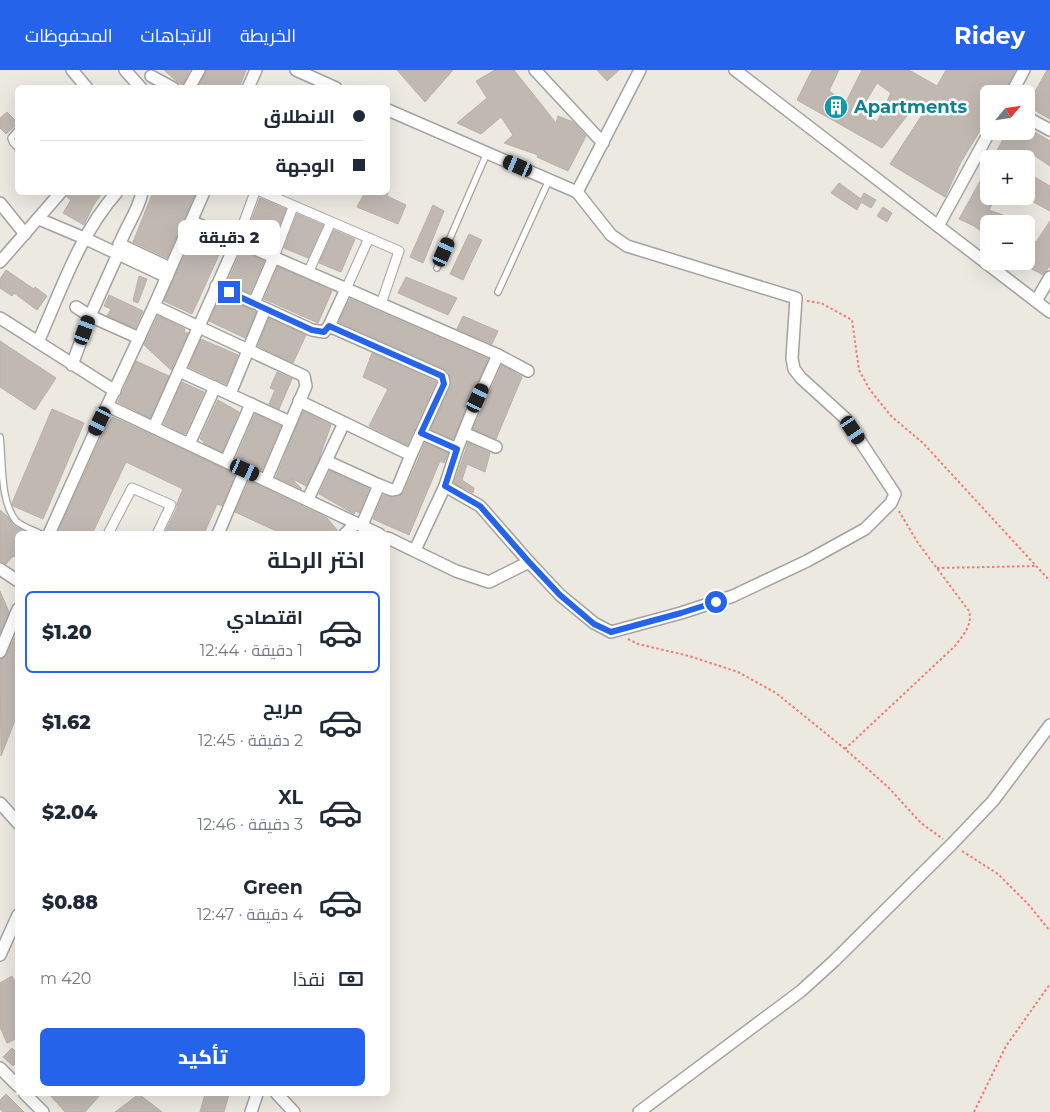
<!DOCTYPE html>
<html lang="ar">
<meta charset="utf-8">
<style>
:root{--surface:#fff;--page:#f6f6f7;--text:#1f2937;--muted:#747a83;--line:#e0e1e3;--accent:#2563eb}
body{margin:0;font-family:Montserrat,Cairo,sans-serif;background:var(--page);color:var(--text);direction:rtl;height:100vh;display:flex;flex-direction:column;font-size:19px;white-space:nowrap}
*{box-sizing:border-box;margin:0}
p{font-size:16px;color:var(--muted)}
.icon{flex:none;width:28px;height:28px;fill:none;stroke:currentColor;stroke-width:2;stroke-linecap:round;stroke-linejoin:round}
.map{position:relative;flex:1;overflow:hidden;direction:ltr}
.side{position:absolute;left:15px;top:461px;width:375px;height:565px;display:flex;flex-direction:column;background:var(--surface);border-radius:8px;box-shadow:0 5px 20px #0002;direction:rtl}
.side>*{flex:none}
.hud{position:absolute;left:15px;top:15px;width:375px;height:110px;border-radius:8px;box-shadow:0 5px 20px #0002;direction:rtl;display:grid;align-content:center;height:110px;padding:0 25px;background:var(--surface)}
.needle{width:32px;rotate:61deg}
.buttons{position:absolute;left:980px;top:15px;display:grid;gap:10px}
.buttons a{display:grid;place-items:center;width:55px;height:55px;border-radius:8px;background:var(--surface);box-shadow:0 5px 20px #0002;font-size:25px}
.end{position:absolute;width:22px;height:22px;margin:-11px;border:6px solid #2563eb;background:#fff;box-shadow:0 0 0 2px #fff}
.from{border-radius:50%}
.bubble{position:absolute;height:35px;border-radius:8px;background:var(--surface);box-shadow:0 5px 20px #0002;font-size:16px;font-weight:800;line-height:35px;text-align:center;direction:rtl}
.car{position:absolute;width:15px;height:30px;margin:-15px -8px;border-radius:6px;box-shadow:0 0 4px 1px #0007;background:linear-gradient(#222 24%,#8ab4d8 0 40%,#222 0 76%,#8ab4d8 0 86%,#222 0)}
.hud b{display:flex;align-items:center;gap:18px;height:48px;font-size:19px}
.hud b+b{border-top:1px solid var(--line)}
.hud i{width:12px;height:12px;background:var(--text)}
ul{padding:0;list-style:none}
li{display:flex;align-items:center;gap:15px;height:82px;margin:0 10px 8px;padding:0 15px;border:2px solid transparent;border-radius:8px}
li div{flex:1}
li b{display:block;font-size:19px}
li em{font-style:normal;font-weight:800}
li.active{border-color:var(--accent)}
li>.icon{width:45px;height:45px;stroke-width:1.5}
h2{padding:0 25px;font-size:22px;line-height:60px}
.pay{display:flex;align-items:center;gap:12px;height:55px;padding:0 25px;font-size:19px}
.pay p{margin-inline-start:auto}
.cta{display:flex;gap:10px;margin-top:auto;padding:10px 25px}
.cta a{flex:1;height:58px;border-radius:8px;background:var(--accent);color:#fff;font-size:20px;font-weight:800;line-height:58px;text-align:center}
header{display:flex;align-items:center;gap:30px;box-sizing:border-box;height:70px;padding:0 25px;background:var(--accent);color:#fff}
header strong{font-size:24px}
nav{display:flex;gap:28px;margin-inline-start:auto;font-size:18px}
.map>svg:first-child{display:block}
</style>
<header>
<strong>Ridey</strong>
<nav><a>الخريطة</a><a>الاتجاهات</a><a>المحفوظات</a></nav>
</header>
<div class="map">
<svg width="1050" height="1042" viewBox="0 0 1050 1042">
<rect width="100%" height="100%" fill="#ece9e1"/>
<g fill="#c0b8b1" stroke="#bdafa4" fill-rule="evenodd">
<polygon points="164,0 190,0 182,16"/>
<polygon points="206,0 246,0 239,18 198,18"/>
<polygon points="397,0 453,0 425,32"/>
<polygon points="495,0 514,0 556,53 558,46 573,52 586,66 568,101 537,87 538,85 504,73 513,65 501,47 481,64 457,53 487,28 476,11"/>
<polygon points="597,0 619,0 607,11"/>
<path d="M812,0h27l-10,21 17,11 16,-32h47l28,16 9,-16h69l-11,24h-15v22l-28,46 -16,35 -55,-33 32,-49 -9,-7 -31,40 -85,-48zM877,13l14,10 -14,29 -17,-11z"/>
<polygon points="1047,0 1050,0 1050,49 1027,36"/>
<polygon points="7,42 18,53 6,64 0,58 0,48"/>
<polygon points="1026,57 1050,71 1050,96 1024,79 1020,89 992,89 1008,61 1026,61"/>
<polygon points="989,95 989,126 996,126 989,140 1003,145 1013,154 989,154 989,167 974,156 959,149"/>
<polygon points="1026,102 1050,116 1050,141 1026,128"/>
<polygon points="839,113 861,129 864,123 876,130 871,138 861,132 857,140 831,123"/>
<polygon points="68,122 103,122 93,136 84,155 63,143 71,130 67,127"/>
<polygon points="153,122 196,122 167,188 133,172"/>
<polygon points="365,122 388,122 387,126 406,135 398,154 357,137"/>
<polygon points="260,128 286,139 271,178 245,167"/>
<polygon points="433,135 444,141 423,193 410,187"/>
<polygon points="883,137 892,143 887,152 877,146"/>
<polygon points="297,144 323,155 308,188 284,178"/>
<polygon points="1050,151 1050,196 1043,205 1026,196 1026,164 1036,172"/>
<polygon points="334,160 355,169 341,202 319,193"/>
<polygon points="195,161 224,174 192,244 164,231"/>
<polygon points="469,164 482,170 463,210 450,204"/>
<polygon points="241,181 264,191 250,223 227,213"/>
<polygon points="278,197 332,221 318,253 264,229"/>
<polygon points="6,200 34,219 35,217 47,226 37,240 14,223 12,226 0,218 0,209"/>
<polygon points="139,206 147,209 138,233 133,231"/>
<polygon points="406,207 457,228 448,245 398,223"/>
<polygon points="109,225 143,241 135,258 107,246 111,239 104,236"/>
<polygon points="221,226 256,242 245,268 209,251"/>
<polygon points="350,229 488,289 453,369 431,359 451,316 451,312 449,303 443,298 339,252"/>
<polygon points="158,246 185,259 184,262 188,263 171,300 144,275"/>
<polygon points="463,246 498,261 492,274 457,259"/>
<polygon points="269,248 306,265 293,293 258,276"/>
<polygon points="201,269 238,285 226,314 189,297"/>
<polygon points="0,271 56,308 35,340 0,317"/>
<polygon points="372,283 436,312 407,375 369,356 388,319 363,307"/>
<polygon points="136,291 169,306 150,348 118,332"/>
<polygon points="502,295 522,307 496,369 473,359"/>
<polygon points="277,302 292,309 279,339 269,334 275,320 270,318"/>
<polygon points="182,312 204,322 185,364 164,354"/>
<polygon points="218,330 239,342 222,382 203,373 204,371 200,369"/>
<polygon points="52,339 84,353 43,449 13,436 12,433"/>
<polygon points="303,341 331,355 318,391 306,416 291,408 302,419 276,407"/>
<polygon points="255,344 281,356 262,400 236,388"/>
<polygon points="113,347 235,404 222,436 217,434 204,464 164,464 177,438 177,433 183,419 126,392 92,464 57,464 105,358"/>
<polygon points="425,373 448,383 444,393 440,391 409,465 373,449 383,425 393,427 401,425 404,422"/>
<polygon points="468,373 490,383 485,402 467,394 462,410 474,418 473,423 454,413"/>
<polygon points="330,401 369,419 359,443 356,441 354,444 319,424"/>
<polygon points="249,411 327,448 338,461 338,464 283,464 235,442"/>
<polygon points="0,440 8,447 13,455 28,464 18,464 18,488 13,486 6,494 0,491"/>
<polygon points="0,521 9,542 0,563"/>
<polygon points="17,562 18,643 1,686 0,589 7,585"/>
<polygon points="12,906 18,916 18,968 7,973 0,957 0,913"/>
<polygon points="12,978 18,984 18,991 13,996 3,987"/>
<polygon points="6,1024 24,1042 3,1042 0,1039 0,1030"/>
<polygon points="49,1024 101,1024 85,1042 65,1042"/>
<polygon points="139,1024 162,1042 115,1042"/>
<polygon points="205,1024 229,1024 224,1042 200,1042"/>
</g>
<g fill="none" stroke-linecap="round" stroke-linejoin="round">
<g stroke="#a2a2a2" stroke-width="8">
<g id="service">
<polyline points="18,60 11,68 13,73 18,78"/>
<polyline points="437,198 487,83"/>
<polyline points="498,222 549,110"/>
<path d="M0,367c3,27 0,64 16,84 7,6 17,9 25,13"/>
</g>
</g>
<g stroke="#a2a2a2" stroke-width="11">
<g id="pedestrian">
<polyline points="262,122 399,181 381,234"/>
<polyline points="237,171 255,122"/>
<polyline points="274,187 293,137"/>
<polyline points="308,203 331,152"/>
<polyline points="346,219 369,168"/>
<polyline points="108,464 132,418 171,435 157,464"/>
</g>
</g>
<g stroke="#a2a2a2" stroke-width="14">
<g id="minor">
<polyline points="72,0 87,18"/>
<polyline points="125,0 141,18"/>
<polyline points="296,0 336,18"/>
<polyline points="535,0 603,73"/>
<polyline points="735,0 1050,242"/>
<polyline points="151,6 173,18"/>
<polyline points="189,18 199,0"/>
<polyline points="248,18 256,0"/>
<polyline points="1011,24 1024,0"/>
<polyline points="388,40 577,122 611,165 627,176 796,228 792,288 794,299 801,308 845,348 895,424 891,433 865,459 807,491 733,526 681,543 611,562 594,553 560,525 529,492 480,436 445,416"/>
<polyline points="1026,47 1050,60"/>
<polyline points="577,122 640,0"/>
<polyline points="0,133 25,164"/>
<polyline points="39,149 84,168 167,207"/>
<polyline points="193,152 498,285 528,301"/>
<polyline points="938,156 990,61"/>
<polyline points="119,174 170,198"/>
<polyline points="0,192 61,122"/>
<polyline points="216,216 254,233 274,187"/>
<polyline points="346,219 329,256 440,305 443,308 444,313 411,385"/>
<polyline points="1036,231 1050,207"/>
<polyline points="154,236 304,306 306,316 266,410"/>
<polyline points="260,236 312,260 324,262 329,256"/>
<polyline points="76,237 90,246 139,268"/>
<polyline points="0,248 115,321"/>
<path d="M38,272c23,-51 41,-107 79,-150"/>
<path d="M72,295l18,-49 28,-62c0,-18 21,-41 24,-62"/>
<polyline points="179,301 290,352"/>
<polyline points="230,324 265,239"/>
<polyline points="299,331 411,385 397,419 392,420 379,415 362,455"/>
<polyline points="108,336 379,464"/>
<polyline points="154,357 237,171"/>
<polyline points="464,363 496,377"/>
<polyline points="189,374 215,317"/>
<polyline points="457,379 472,342 498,285"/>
<polyline points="226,391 251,334"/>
<polyline points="326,391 379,415"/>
<polyline points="308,429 344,353"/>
<polyline points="49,464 93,366 154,236 204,122"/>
<polyline points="218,464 245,400"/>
<polyline points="345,464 356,453"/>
<polyline points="388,468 456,501 489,512 529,492"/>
<polyline points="415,480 445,416 457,379 421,363"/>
<polyline points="0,499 18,511"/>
<polyline points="0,582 18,539"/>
<polyline points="0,733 18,753"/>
<polyline points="0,885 18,845"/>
<polyline points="0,998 18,1016"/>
<polyline points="25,1024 43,1042"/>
<polyline points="277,1024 294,1042"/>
<polyline points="251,1042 257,1024"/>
<polyline points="639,1042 801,921 834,891 951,775 993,731 1050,655"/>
</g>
</g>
<g stroke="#f27b6c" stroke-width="2" stroke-dasharray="2.5 2.5" stroke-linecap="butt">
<polyline points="807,231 821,233 852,250 859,300 870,320 892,347 923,373 1050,511"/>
<polyline points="937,498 1037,496"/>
<polyline points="628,569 638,574 689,586 738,602 776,623 845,679 888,717 921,753 943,769"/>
<path d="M845,679l110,-103c8,-11 18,-21 14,-35l-51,-68 -19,-32"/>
<polyline points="962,781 998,804 1029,835 1050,861"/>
<polyline points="974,1042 1006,976 1050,914"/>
</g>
<use href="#service" stroke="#fff" stroke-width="5.5"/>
<use href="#pedestrian" stroke="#fff" stroke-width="9"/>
<use href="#minor" stroke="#fff" stroke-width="11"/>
</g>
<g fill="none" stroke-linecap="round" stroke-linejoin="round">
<polyline stroke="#2563eb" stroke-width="6" points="229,222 312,260 324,262 329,256 442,306 444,314 421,363 457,379 445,416 480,436 529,492 560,525 594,554 611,562 681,543 716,532"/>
</g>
<defs>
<g id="building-disc" transform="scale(1.25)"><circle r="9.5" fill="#0f9aa8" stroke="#fff"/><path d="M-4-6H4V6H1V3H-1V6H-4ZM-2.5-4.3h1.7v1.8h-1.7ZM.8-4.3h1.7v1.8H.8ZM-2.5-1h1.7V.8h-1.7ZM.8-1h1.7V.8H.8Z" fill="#fff"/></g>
</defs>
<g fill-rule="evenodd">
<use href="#building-disc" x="836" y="37"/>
</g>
<g text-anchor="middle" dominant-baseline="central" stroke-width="5" stroke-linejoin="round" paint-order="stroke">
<g font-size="18" font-weight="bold" fill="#0d838f" stroke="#fff" text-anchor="start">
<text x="854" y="37">Apartments</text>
</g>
</g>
</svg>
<div class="buttons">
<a><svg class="needle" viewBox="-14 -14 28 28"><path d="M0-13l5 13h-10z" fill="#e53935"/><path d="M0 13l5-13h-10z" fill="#747a83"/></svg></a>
<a>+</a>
<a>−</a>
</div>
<i class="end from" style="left:716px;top:532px"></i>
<i class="end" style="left:229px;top:222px"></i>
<div class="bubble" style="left:178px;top:150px;width:102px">2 دقيقة</div>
<i class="car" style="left:518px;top:96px;rotate:293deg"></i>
<i class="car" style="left:444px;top:182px;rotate:24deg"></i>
<i class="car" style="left:85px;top:260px;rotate:20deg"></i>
<i class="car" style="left:478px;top:328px;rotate:25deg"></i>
<i class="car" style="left:100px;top:351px;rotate:206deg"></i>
<i class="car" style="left:853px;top:360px;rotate:146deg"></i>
<i class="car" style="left:245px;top:400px;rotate:114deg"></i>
<div class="hud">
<b><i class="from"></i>الانطلاق</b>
<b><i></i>الوجهة</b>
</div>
<section class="side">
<h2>اختر الرحلة</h2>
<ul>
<li class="active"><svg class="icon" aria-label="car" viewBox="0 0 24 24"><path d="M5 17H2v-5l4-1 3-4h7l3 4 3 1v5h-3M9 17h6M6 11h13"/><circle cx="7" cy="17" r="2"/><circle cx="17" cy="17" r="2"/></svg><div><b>اقتصادي</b><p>1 دقيقة · 12:44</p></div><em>$1.20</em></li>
<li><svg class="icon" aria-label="car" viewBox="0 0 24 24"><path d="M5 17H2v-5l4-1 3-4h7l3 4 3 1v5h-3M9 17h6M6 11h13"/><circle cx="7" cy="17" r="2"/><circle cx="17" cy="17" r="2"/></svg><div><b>مريح</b><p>2 دقيقة · 12:45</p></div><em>$1.62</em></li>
<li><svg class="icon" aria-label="car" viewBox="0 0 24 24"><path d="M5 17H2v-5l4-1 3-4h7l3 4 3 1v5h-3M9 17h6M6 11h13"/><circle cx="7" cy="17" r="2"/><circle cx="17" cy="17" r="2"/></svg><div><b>XL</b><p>3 دقيقة · 12:46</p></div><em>$2.04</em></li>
<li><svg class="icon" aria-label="car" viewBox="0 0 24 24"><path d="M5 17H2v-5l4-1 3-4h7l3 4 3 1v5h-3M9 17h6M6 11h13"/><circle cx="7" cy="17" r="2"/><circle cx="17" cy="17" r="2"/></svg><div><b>Green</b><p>4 دقيقة · 12:47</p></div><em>$0.88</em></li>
</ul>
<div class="pay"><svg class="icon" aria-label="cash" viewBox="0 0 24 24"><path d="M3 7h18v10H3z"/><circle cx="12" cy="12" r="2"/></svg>نقدًا<p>420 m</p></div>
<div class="cta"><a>تأكيد</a></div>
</section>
</div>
